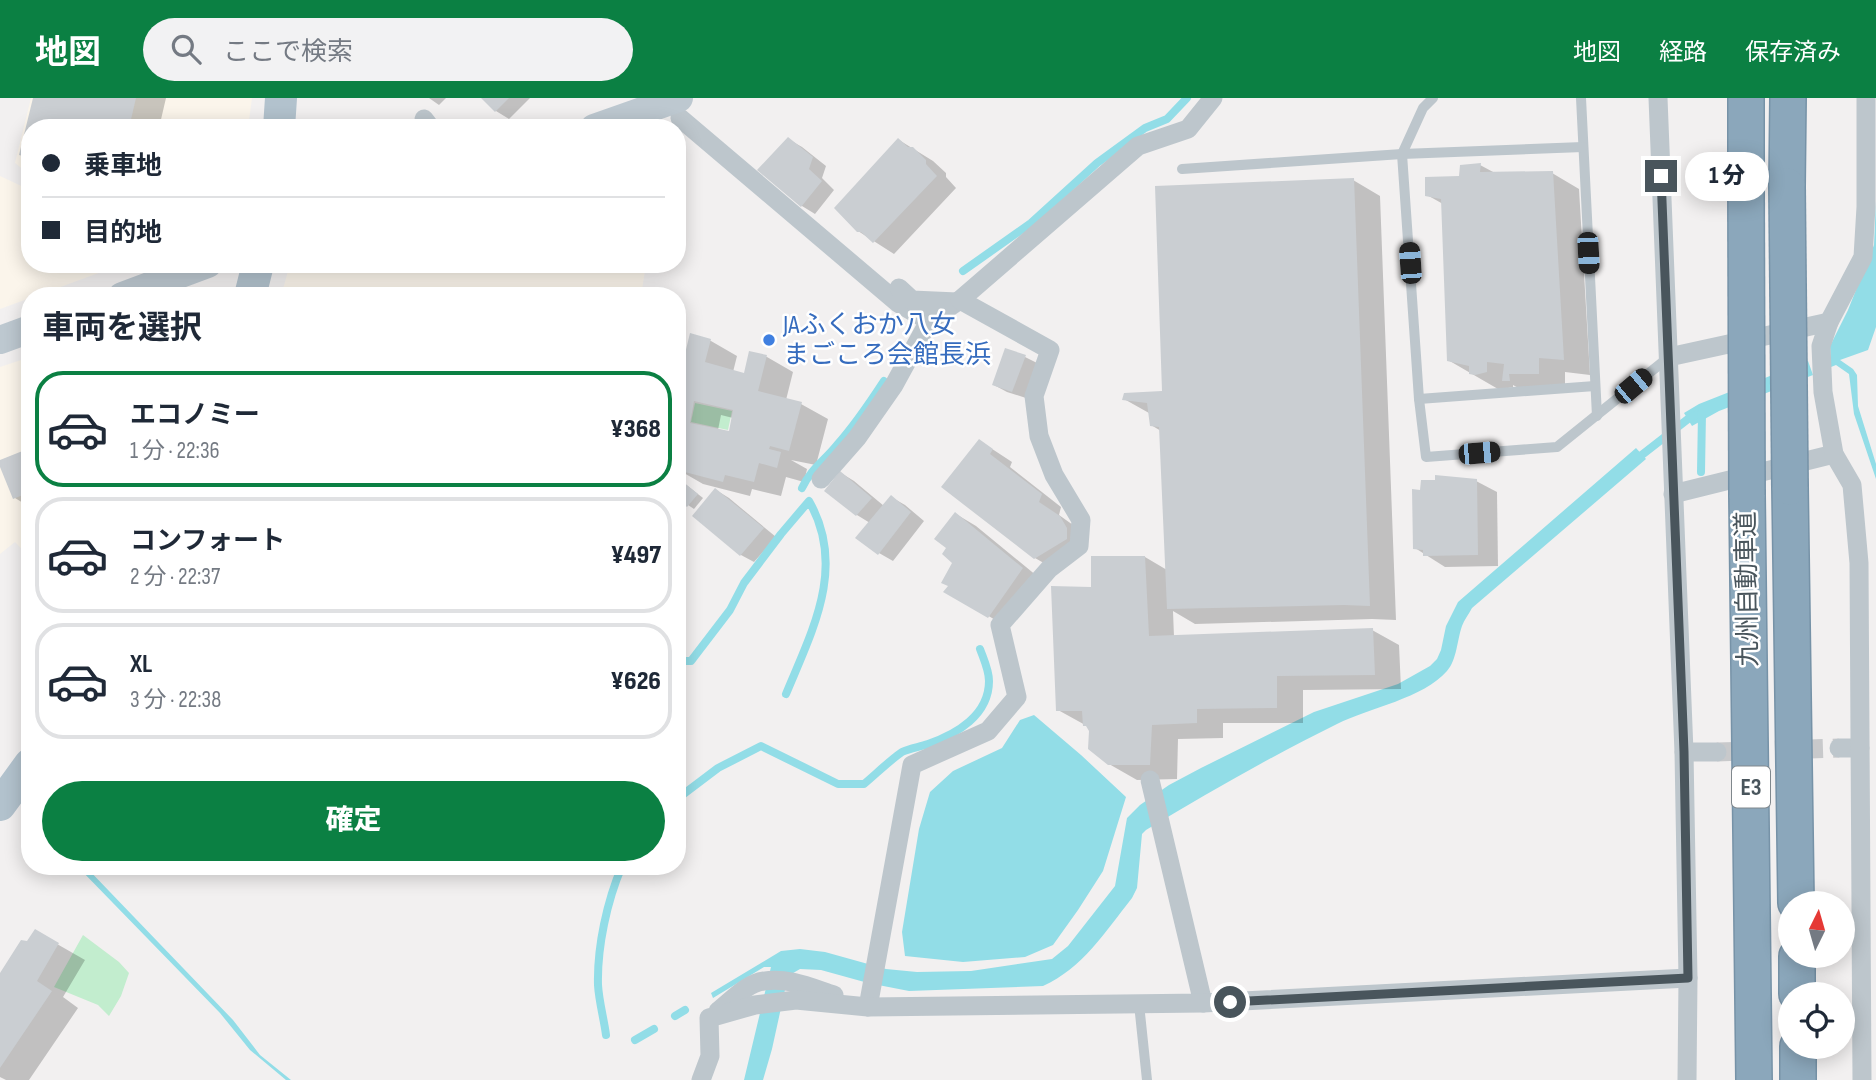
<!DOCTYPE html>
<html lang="ja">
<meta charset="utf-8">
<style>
:root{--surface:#fff;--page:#f2f2f3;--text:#1f2937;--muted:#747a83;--line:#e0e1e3;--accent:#0b8043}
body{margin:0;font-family:"Sofia Sans Condensed","Noto Sans JP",sans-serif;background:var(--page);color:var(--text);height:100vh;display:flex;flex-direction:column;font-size:26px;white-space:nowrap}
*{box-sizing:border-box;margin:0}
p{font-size:23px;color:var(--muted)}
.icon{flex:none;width:38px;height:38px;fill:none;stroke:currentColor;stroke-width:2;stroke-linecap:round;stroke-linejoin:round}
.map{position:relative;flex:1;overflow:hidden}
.details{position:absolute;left:21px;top:189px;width:665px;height:588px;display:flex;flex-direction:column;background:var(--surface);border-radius:28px;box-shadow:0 4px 18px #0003}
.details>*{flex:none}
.banner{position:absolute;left:21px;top:21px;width:665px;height:154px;border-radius:28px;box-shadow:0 4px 18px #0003;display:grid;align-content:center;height:154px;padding:0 21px;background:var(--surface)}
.needle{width:46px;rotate:5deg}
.tools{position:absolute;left:1778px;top:793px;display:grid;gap:14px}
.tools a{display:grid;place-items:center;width:77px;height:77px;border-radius:50%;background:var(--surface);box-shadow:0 4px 18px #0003;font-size:35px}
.end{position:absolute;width:32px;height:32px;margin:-16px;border:9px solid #49555c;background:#fff;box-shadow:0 0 0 4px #fff}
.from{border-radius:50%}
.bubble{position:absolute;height:49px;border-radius:24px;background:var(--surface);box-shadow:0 4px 18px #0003;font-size:23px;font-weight:800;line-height:49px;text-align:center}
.car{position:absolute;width:21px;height:42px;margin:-21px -10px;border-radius:9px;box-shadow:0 0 5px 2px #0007;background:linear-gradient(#222 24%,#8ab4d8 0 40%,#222 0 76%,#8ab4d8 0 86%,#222 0)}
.banner b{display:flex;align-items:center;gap:24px;height:66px;font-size:26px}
.banner b+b{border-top:2px solid var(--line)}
.banner i{width:18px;height:18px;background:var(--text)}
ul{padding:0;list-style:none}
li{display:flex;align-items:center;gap:21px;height:116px;margin:0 14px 10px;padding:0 7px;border:4px solid var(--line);border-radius:28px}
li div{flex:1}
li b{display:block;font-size:26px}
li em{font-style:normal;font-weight:800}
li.on{border-color:var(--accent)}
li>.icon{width:63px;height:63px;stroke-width:1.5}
h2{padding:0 21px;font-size:32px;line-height:84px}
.primary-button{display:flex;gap:14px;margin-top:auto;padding:14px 21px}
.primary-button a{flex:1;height:80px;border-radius:42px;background:var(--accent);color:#fff;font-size:28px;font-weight:800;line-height:80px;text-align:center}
header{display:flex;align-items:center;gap:42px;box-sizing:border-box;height:98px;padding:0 35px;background:var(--accent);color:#fff}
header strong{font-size:33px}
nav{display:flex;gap:38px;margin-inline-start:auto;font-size:24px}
.search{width:490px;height:63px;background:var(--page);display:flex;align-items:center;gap:18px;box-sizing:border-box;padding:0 24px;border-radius:38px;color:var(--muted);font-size:26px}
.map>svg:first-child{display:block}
</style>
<header>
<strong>地図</strong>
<div class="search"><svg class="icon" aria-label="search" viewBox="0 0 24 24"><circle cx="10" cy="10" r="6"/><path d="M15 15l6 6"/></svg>ここで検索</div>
<nav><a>地図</a><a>経路</a><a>保存済み</a></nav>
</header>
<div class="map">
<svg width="1876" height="982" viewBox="0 0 1876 982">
<rect width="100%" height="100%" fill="#f2f0f0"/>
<g fill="#fbf5eb">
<polygon points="31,0 252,0 248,30 30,30 30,77 15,65"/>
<polygon points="0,78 30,92 30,166 123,166 36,198 30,198 30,200 0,211"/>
<polygon points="290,166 646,166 641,198 281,198"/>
<polygon points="30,259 30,460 15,444 0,456 0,269"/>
</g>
<g fill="#c2edce">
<polygon points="695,305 732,313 728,332 691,324"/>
<polygon points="83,837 119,864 129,875 121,898 109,918 98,907 54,889"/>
</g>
<g fill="#92dde7">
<polygon points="1876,103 1876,229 1868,252 1840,262 1853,271 1857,277 1858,308 1876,366 1876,381 1854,316 1849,276 1836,267 1831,269 1830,248 1848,212 1874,147"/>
<polygon points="1808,263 1813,277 1719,313 1692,328 1684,315 1699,306"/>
<path d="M1636,350l10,11 -174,149c-3,6 -8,12 -10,18 -5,14 -5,34 -15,45 -23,27 -78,37 -110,53 -65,32 -128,68 -191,106l-4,4 -5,54 -5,10c-27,34 -49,70 -89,88l-134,5 -41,-8 -47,-13 -21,-1 -12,7 -16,73 -9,31h-19l27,-113h-7l-51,31 -2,-5 70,-42 19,-2 25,3 61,17 31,3 54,-1 81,-12 16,-13 47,-60 12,-68 13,-13 29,-20 32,-17 113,-56 84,-28 32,-18 7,-7 4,-9 5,-24 12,-24z"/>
<polygon points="1034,617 1081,657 1126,699 1103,773 1078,812 1053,847 1025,859 963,864 905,858 902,834 919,731 930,694 953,673 1002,650 1020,622"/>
<polygon points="77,768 85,768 233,922 260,957 291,982 286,982 250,952 220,915"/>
</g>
<g fill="#0003" fill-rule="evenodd">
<polygon points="35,0 166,0 159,30 30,30 30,61 21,56"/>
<polygon points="429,0 446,0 439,7"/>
<polygon points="483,0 530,0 509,21 496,13"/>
<polygon points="788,41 802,49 826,68 822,80 834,92 815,116 802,108"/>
<polygon points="899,42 933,63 946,75 946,79 956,90 894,156 858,133"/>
<polygon points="1480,67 1495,75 1552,75 1579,91 1590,277 1565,274 1565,290 1531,297 1513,287 1513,289 1503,291 1498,291 1448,262 1443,106 1427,97 1460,80"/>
<polygon points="1353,82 1380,98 1396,522 1372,521 1195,526 1173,513 1174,539 1372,532 1399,547 1401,591 1303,592 1303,625 1223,625 1223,640 1178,641 1177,681 1137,682 1109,666 1087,628 1058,612 1093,491 1145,459 1167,472 1161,333 1151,327 1149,315 1124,301 1164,295"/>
<path d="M692,237l19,6 26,15 -4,16 12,3 6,-22 16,4 26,15 -7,28 15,4 27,15 -12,46 -25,-5 16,9 -3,13 -18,-5 -5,19 -29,-7 -2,7 -47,-12 -26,-15 8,-109zM721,317l12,3 -3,15 -12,-3z"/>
<polygon points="1025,259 1039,266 1026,300 1007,294 994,287"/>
<polygon points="980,343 1012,364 1010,369 1061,409 1059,417 1080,432 1056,472 1035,460"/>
<polygon points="30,352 30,407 28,408 15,400 0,364"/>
<polygon points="841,375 854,383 884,408 891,399 905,407 924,423 893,463 879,455 870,425 857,417"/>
<polygon points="680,382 703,400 694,411 688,407"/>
<polygon points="1476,383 1497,394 1498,468 1445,469 1415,450"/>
<polygon points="716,392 729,400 776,439 754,464 741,457"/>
<polygon points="956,416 976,428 1043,483 1009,530 946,493 950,488 954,465"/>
<polygon points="36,834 85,862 63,899 78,910 29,982 6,982 0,979 0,878"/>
</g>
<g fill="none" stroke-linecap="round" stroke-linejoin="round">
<g stroke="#92dde7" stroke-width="8">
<polyline points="963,173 1031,125 1097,65 1145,30 1167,21 1187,0"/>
<polyline points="1634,363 1688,321 1696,317"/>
<polyline points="1701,374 1702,315"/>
<path d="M802,390c8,-18 23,-28 35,-43 18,-20 32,-41 47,-64"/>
<path d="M677,566l5,-3h9l39,-51 14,-27 37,-49 28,-33c38,66 3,130 -23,193"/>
<path d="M677,701l41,-31 43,-22 77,38h26c12,-10 25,-23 38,-32 8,-4 18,-5 26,-8 29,-10 61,-29 61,-63 0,-11 -5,-21 -9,-32"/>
<polyline points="675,918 685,912"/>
<path d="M606,937c-2,-16 -7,-33 -8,-50 -1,-38 9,-84 24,-119"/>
<polyline points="635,942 654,931"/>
</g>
</g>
<g fill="#caced2" fill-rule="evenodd">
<polygon points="33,0 136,0 129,30 30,30 30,60 19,57"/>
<polygon points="481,0 509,0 495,14"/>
<polygon points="788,39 813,59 809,71 822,83 801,109 757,72"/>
<polygon points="898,40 908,49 913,49 926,62 926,66 937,78 873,145 861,134 857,134 834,110"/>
<polygon points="1481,65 1480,74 1553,73 1564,262 1539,260 1539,276 1509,276 1510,283 1502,283 1504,266 1487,264 1487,274 1475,277 1469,276 1469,268 1447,263 1441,101 1425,98 1425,79 1459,78 1460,67"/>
<polygon points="1354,80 1370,508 1344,507 1167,511 1159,329 1150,328 1147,305 1122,302 1124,295 1162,293 1155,88"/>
<path d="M690,235l21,6 -6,23 39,11 5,-22 18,4 -9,36 44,11 -13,49 -19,-5 -1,3 12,3 -4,16 -18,-5 -5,19 -29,-7 -2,7 -46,-12v-114l7,2zM694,303l39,9 -4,21 -39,-8z"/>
<polygon points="1005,250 1026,257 1012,294 992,287"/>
<polygon points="979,341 993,351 990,356 1042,396 1039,404 1060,418 1067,430 1067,441 1034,461 941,389"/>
<polygon points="30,350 30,394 13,401 0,369 0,362"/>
<polygon points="840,373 872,400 856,418 824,393"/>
<polygon points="1435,377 1477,381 1478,457 1423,458 1423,452 1413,451 1412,391 1420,392 1421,382 1435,382"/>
<polygon points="677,379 698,396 687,409 677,401"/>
<polygon points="715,390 764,430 740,458 692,418"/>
<polygon points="891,397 911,414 878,457 855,440"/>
<polygon points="955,414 1023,470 988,520 943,494 948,488 941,485 952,465 942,456 946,450 934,441"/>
<polygon points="1091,458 1145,458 1149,538 1373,530 1375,577 1277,578 1277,610 1197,611 1197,625 1152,627 1150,667 1108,667 1088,651 1089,633 1086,628 1083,628 1082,613 1056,613 1051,488 1091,489"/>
<polygon points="35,831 59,845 37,883 52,893 0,970 0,875 21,842 27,843"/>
</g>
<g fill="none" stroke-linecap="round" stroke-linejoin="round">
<polyline stroke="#c8c9cb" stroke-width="19" stroke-dasharray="19 10" stroke-linecap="butt" points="1717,654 1839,650"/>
<g stroke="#7692a7" stroke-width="38">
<g id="highway">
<polyline points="1746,0 1746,93"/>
<polyline points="1787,88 1788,0"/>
<polyline points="1790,389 1796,805"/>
<polyline points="1747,397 1754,982"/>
<polyline points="1797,858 1797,896"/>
<polyline points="1798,948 1798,982"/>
</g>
</g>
<g stroke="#bdc6cc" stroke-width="10">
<polyline points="1433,0 1423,10 1402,56 1419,301 1426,359 1557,349 1669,259"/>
<polyline points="1581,0 1597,318"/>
<polyline points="1182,71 1402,56 1583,49"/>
<polyline points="1419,301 1595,288"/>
<polyline points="1139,906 1147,982"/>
</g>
<g stroke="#bdc6cc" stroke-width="19">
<polyline points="1658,0 1684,654 1688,880 1687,982"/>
<polyline points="680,20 898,205 929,223 960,202"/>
<polyline points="424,21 431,30"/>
<polyline points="899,190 912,202 957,204"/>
<polyline points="1669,259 1829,224"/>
<polyline points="821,381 857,340 894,287 929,223"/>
<polyline points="1673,396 1834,356"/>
<polyline points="1839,650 1860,650"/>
<polyline points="1684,654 1717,654"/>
<polyline points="1150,682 1203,905"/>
<polyline points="868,909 912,667 988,633 1017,599 1000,527 1049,471 1079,448 1081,422 1054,377 1039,338 1034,298 1050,252 960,202 1138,48 1188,31 1213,0"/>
<path d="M718,913c13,-10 29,-28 46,-30 24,-4 48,7 70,14"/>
<polyline points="701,982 710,958 709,920 755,907 796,902 868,909 1203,905 1688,880"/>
<polyline points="1862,982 1859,465 1852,387 1834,356 1823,294 1821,248 1829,224 1863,159 1866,109 1866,0"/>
</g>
<g stroke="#bdc8d0" stroke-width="28">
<polyline points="594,30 679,0"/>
<polyline points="122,198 208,166"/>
<polyline points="0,242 30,231"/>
</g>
<g stroke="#b2c2cd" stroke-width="32">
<polyline points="279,30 281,0"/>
<polyline points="250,198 258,166"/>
<polyline points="0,707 30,666"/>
</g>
<use href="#highway" stroke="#8ba7bb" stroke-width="35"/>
<g stroke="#7692a7" stroke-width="38" stroke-linecap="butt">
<g id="highway-bridge">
<polyline points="1787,88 1790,389"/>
<polyline points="1746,93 1747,397"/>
</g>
</g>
<use href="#highway-bridge" stroke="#8ba7bb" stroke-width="35"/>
</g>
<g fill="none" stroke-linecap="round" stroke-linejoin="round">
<polyline stroke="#49555c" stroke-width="9" points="1230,904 1688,880 1684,654 1661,78"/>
</g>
<circle fill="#3f7fe0" stroke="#fff" stroke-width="2.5" cx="769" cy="242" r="7"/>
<g text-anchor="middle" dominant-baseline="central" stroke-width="5" stroke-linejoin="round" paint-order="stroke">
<rect fill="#fff" stroke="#80888d" stroke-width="2" x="1732" y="668.5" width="38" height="41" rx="5"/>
<g font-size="24" font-weight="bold" fill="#49555c">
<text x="1751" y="689">E3</text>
</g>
<g font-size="26" fill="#366cbe" stroke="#fff" text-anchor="start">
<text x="783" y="227">JAふくおか八女<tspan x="783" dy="30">まごころ会館長浜</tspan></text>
</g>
<g font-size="26" fill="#49555c" stroke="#fff">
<text transform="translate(1748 491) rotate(-91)">九州自動車道</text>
</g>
</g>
</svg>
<div class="tools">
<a><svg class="needle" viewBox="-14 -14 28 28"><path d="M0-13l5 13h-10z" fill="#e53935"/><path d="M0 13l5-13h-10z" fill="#747a83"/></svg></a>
<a><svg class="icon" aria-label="locate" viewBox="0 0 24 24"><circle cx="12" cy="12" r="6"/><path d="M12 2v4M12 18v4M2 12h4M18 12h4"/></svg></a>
</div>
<i class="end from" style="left:1230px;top:904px"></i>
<i class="end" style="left:1661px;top:78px"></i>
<div class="bubble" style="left:1685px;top:54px;width:84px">1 分</div>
<i class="car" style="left:1588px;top:155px;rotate:177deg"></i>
<i class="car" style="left:1410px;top:165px;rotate:356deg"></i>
<i class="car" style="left:1633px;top:288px;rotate:50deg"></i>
<i class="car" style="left:1479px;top:355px;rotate:85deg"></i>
<div class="banner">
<b><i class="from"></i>乗車地</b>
<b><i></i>目的地</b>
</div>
<section class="details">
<h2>車両を選択</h2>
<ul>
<li class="on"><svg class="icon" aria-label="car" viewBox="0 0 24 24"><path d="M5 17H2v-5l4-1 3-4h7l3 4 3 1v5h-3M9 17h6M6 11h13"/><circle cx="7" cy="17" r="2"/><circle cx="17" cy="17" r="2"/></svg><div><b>エコノミー</b><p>1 分 · 22:36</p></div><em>¥368</em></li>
<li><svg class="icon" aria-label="car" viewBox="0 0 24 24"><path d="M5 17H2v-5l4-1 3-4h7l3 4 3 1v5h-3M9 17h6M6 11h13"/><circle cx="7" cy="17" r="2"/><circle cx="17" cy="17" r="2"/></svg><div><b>コンフォート</b><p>2 分 · 22:37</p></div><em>¥497</em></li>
<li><svg class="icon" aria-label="car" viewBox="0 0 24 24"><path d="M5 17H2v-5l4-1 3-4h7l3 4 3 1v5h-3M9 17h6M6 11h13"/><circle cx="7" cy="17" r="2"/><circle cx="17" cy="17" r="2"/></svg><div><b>XL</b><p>3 分 · 22:38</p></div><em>¥626</em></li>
</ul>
<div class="primary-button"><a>確定</a></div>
</section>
</div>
